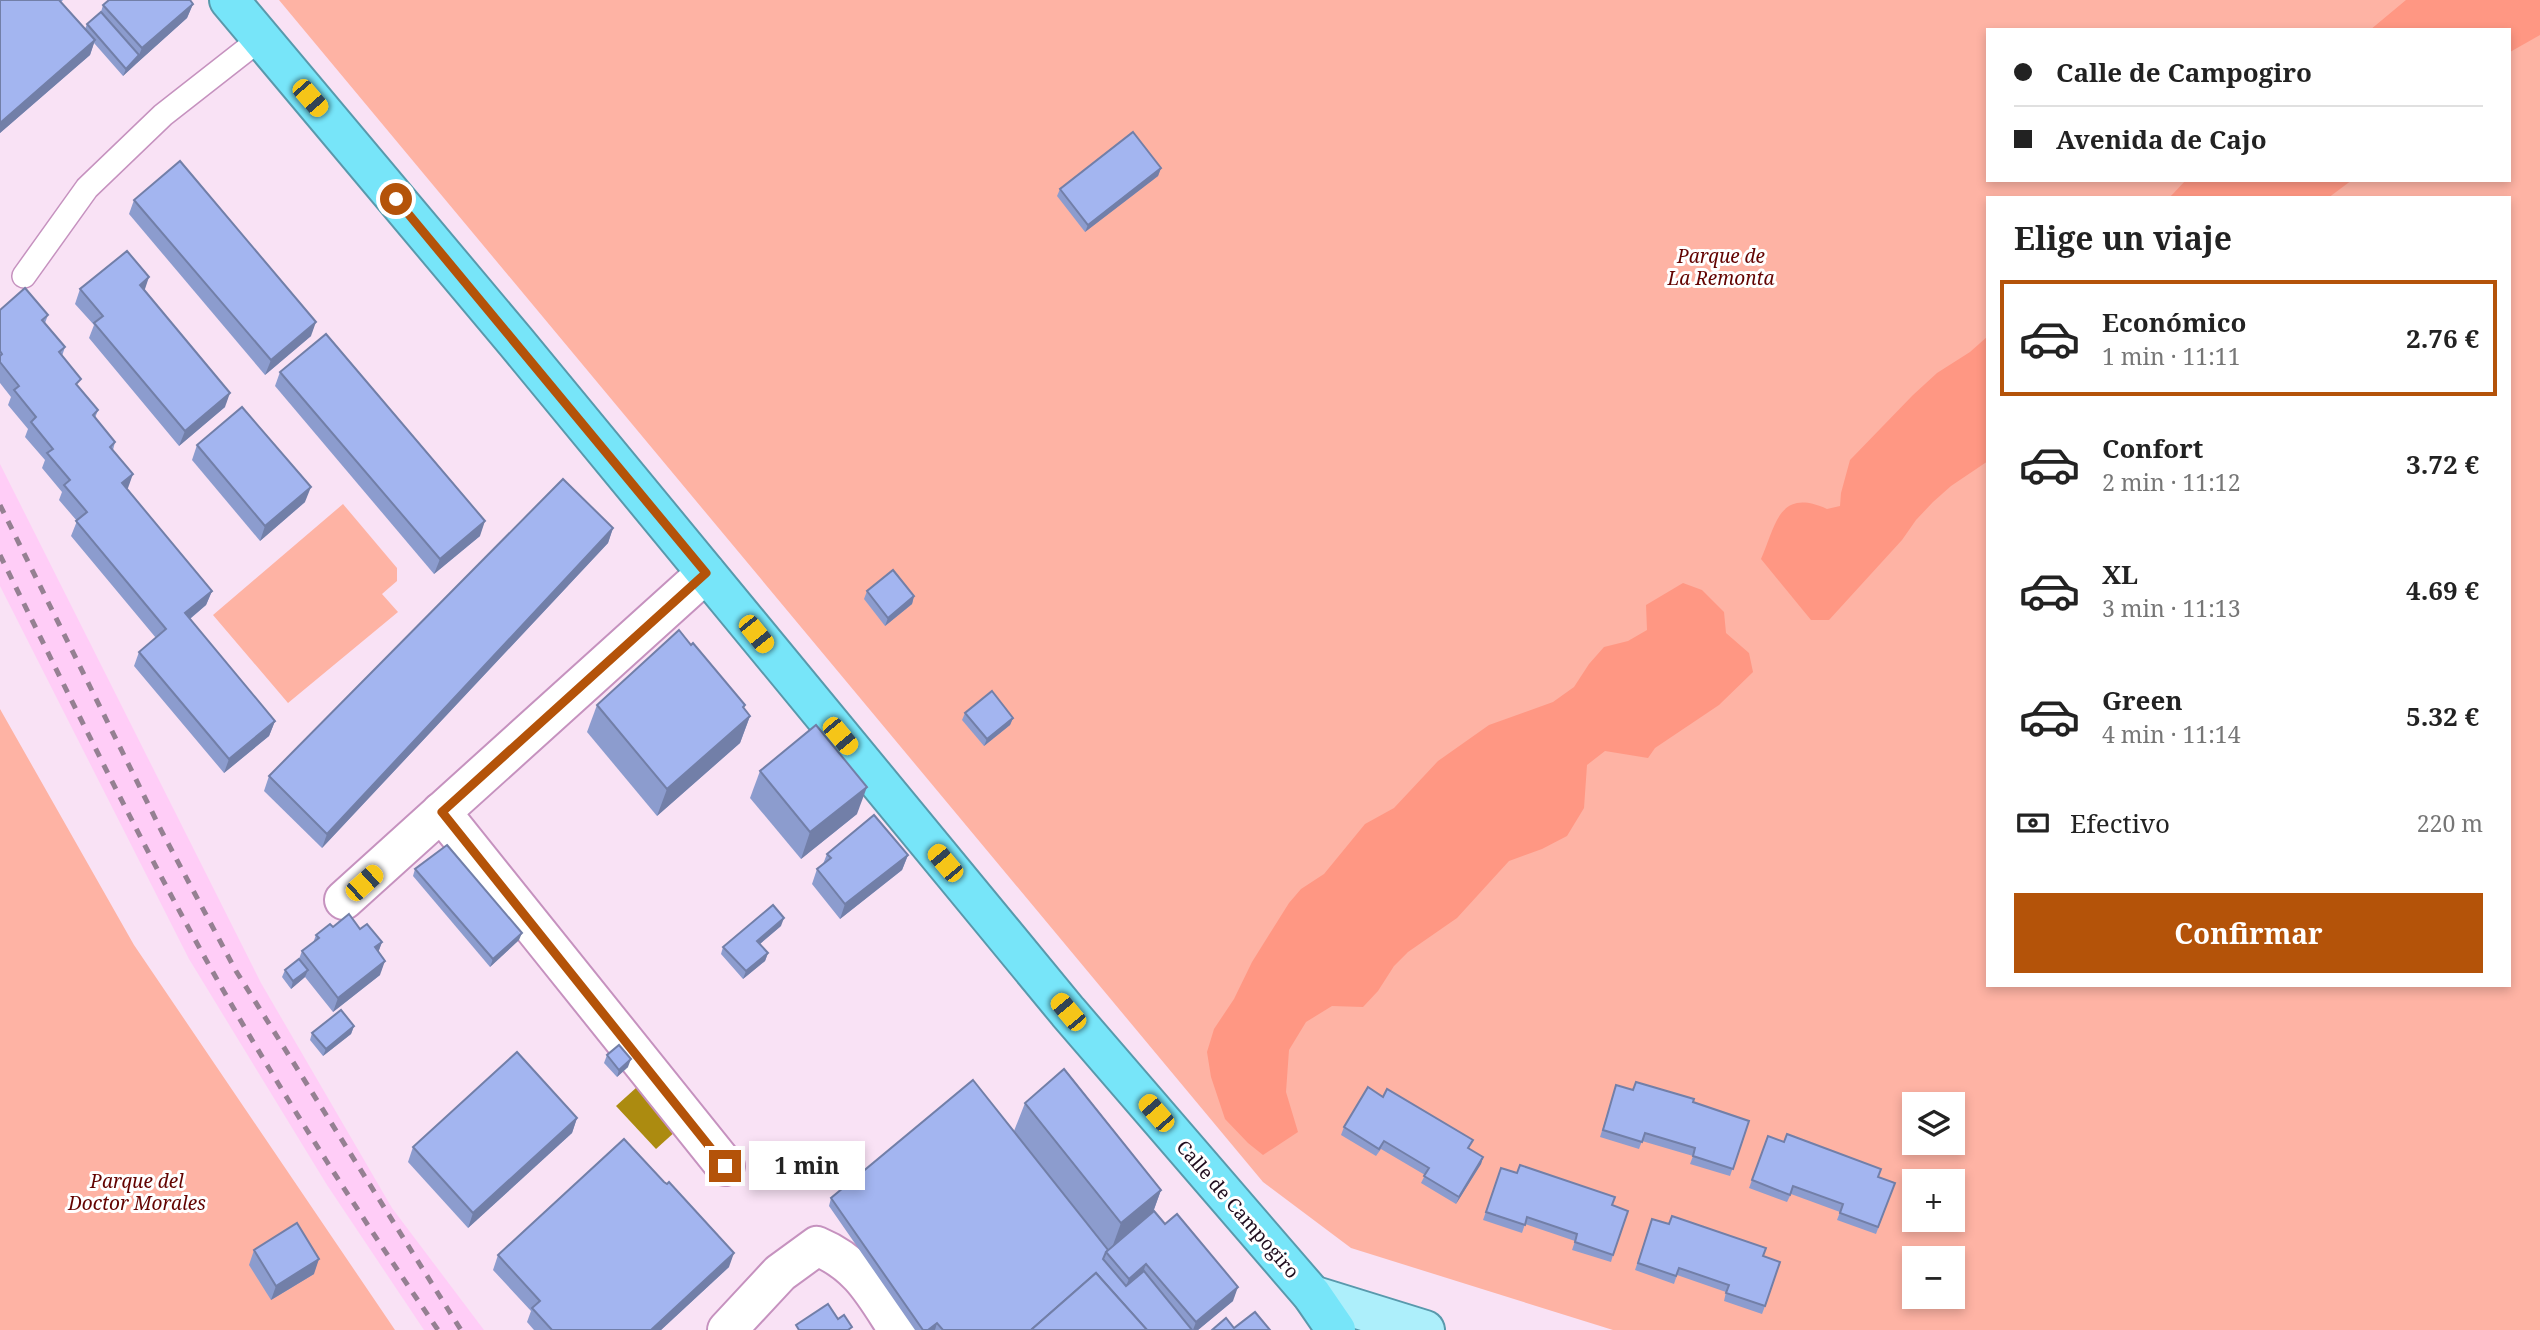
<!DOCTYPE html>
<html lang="es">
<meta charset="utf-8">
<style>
:root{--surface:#fff;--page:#f6f6f6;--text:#222;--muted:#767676;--line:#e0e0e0;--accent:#b45309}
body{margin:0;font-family:"Noto Serif",serif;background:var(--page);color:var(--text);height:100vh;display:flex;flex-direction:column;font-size:26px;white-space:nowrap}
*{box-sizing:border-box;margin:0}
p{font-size:23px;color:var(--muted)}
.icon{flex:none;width:38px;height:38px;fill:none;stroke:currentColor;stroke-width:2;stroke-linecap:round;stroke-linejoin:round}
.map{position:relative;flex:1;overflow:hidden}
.panel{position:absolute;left:1986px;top:196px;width:525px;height:791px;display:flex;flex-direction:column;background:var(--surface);border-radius:0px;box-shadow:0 4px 10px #0003}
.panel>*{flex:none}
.top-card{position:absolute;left:1986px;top:28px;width:525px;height:154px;border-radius:0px;box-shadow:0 4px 10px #0003;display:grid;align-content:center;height:154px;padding:0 28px;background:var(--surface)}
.tools{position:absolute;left:1902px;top:1092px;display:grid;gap:14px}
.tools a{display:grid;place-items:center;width:63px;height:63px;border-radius:0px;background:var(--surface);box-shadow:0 4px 10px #0003;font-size:35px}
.end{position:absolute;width:32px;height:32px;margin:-16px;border:9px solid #b45309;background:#fff;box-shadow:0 0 0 4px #fff}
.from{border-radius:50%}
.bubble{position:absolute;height:49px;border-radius:0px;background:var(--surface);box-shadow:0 4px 10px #0003;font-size:23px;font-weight:700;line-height:49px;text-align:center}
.car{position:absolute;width:21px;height:42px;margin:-21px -10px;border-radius:9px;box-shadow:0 0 5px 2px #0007;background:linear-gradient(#f5c518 24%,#345 0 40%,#f5c518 0 76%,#345 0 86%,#f5c518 0)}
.top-card b{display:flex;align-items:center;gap:24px;height:66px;font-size:26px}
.top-card b+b{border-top:2px solid var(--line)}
.top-card i{width:18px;height:18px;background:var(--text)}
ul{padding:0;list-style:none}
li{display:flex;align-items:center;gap:21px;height:116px;margin:0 14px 10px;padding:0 14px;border:4px solid transparent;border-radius:0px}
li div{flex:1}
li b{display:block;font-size:26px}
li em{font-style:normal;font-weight:700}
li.on{border-color:var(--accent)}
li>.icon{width:63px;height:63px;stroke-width:1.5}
h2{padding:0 28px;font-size:32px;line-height:84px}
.pay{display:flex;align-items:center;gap:18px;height:77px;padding:0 28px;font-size:26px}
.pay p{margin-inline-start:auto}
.action{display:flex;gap:14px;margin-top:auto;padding:14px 28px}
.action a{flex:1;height:80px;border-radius:0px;background:var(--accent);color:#fff;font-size:28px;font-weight:700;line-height:80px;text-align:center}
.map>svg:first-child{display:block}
</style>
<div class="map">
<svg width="2540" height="1330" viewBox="0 0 2540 1330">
<rect width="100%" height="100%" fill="#f9e2f5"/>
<polygon fill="#ffcdf7" points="0,464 261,983 392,1208 484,1330 424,1330 327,1185 189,959 0,586"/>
<g fill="#feb3a4" fill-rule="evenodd">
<path d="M279,0h2261v1330h-927l-262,-82 -88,-66zM1988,30h522v150h-522zM1988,198h522v787h-522zM1914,1104h39v39h-39zM1914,1181h39v39h-39zM1914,1258h39v39h-39z"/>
<polygon points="343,504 397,568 397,581 382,594 398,612 288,703 213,615"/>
<polygon points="0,709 134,945 395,1330 0,1330"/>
</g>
<g fill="#ff9783">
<polygon points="2406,0 2540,0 2540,35 2510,52 2510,30 2370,30"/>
<polygon points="2186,180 2352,180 2328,198 2169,198"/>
<path d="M1988,336v125l-37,25 -18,16 -17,18 -14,20 -73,80h-18l-50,-61c15,-33 17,-72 66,-50l13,-3 1,-13 9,-33 63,-65 24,-22 33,-21z"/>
<polygon points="1683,583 1702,590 1724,612 1726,633 1749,653 1753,672 1719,705 1655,748 1648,758 1605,751 1587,765 1584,808 1567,836 1542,849 1509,861 1457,918 1408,952 1394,966 1378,991 1363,1007 1332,1006 1306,1022 1289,1050 1286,1092 1298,1132 1263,1155 1248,1143 1225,1119 1211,1077 1207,1052 1214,1029 1234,999 1252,962 1289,903 1301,889 1324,874 1365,824 1394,808 1438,761 1489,725 1553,702 1574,687 1589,664 1604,647 1628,641 1647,630 1646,605"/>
</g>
<polygon fill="#ac8b10" points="637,1087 677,1130 656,1149 616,1106"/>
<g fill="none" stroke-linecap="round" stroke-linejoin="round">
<g stroke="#c692bf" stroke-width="26">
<polyline id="lane" points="24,276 87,188 163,115 260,39"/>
</g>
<g stroke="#c692bf" stroke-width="42">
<g id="street">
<polyline points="441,812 725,1166"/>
<polyline points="344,900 706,573"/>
<path d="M727,1330l53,-57 37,-27c43,18 57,47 81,84"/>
</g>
</g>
<g stroke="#5999ac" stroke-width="42">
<polyline id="primary" points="1312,1295 1425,1330"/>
</g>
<g stroke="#5999ac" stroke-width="42">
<polyline id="highway" points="229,0 516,342 1068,1012 1312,1295 1336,1330"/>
</g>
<use href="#lane" stroke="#fff" stroke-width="23"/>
<use href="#street" stroke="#fff" stroke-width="38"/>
<use href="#primary" stroke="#adeffb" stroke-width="38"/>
<use href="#highway" stroke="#77e5f9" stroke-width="38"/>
<g stroke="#958092" stroke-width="5" stroke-dasharray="9 9" stroke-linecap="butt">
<polyline points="0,505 162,832 236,971 461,1330"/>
<path d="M0,555c61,124 121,248 187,370 75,139 162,274 251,405"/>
</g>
</g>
<g fill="#8c9cce">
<polygon points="0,0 63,0 61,2 85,29 87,24 101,12 103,5 193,4 187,18 137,63 123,76 94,43 90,55 0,133"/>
<polygon points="1161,168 1158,176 1085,232 1057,196 1060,189"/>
<polygon points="134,200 311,336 265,375 129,214"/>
<polygon points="80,289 144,290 225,407 179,446 89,338 94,325 75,304"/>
<polygon points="0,310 48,315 45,323 65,347 62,356 78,387 98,410 95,418 115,442 113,450 127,489 212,591 206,605 190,619 275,721 269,736 224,773 134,666 139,652 156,638 71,536 77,521 59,500 62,492 42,468 45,460 25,437 28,429 8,405 11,397 0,383"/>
<polygon points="280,372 480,536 434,574 275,386"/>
<polygon points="197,445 305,502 260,541 192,460"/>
<polygon points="613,528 608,543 322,848 264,791 269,776"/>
<polygon points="867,591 914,596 912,604 885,626 864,599"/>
<polygon points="597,705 744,708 750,716 740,743 657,816 587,732"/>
<polygon points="965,713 1013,718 1010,725 984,746 962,720"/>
<polygon points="760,771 857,814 801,859 750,798"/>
<polygon points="827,854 908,855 902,870 840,919 812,884 817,869 823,864"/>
<polygon points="415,869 519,940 490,967 413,876"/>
<polygon points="781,926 760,944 768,953 765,961 743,979 721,954 723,947"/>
<polygon points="333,927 360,929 382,942 378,952 380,975 333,1012 305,977 291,989 282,977 285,970 299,959 302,951 313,943 316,935"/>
<polygon points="354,1026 351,1034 323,1056 310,1040 312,1033"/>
<polygon points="607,1055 628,1067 617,1077 604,1063"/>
<polygon points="1633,1090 1693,1102 1749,1121 1730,1176 1690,1164 1693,1156 1642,1141 1639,1149 1600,1137 1614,1092"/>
<polygon points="1025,1103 1161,1190 1153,1212 1233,1301 1198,1330 915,1330 829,1206 831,1198 1014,1131"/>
<polygon points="577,1118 572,1133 468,1228 408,1162 413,1147"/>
<polygon points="1344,1127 1469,1149 1483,1157 1481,1164 1456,1204 1421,1183 1425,1175 1381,1149 1376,1156 1341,1135"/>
<polygon points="1768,1136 1895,1183 1876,1234 1837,1220 1840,1212 1791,1194 1787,1202 1749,1188"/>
<polygon points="1501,1168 1612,1205 1613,1255 1611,1262 1572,1250 1575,1241 1525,1224 1522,1233 1483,1220"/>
<polygon points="1652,1219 1763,1256 1765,1306 1762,1314 1724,1301 1726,1292 1677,1275 1674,1284 1635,1270"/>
<polygon points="254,1250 314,1274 271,1300 249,1265"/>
<polygon points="498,1255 729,1267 661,1330 534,1330 527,1322 531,1311 493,1270"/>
</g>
<g fill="#727fa8">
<polygon points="193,4 187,18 137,63 123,76 126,69 139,55 142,48"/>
<polygon points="95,40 90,55 0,133 0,123"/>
<polygon points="1161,168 1158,176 1085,232 1088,225"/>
<polygon points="149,277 144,292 140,285"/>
<polygon points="316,322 311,336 265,375 271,360"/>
<polygon points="230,393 225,407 179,446 185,431"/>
<polygon points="133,474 128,488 117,497 122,483"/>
<polygon points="311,487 305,502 260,541 265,526"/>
<polygon points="485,521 480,536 434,574 440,559"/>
<polygon points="613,528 608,543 322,848 327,834"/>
<polygon points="212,591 206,605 180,627 185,613"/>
<polygon points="914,596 912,604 885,626 888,618"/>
<polygon points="745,705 737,727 750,716 740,743 657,816 667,789"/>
<polygon points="1013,718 1010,725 984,746 987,739"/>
<polygon points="275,721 269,736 224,773 229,759"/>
<polygon points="867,787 857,814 801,859 810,832"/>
<polygon points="908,855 902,870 840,919 845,904"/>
<polygon points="784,918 781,926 755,948 757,941"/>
<polygon points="522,933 519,940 490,967 493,959"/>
<polygon points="382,942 377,956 375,947"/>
<polygon points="768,953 765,961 743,979 746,971"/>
<polygon points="385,961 380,975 333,1012 338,998"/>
<polygon points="308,970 305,977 291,989 293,981"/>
<polygon points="354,1026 351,1034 323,1056 326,1049"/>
<polygon points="631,1059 628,1067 617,1077 619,1070"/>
<polygon points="577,1118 572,1133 468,1228 473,1213"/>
<polygon points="1483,1157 1481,1164 1456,1204 1459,1197"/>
<polygon points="1161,1190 1148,1226 1109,1256 1121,1223"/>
<polygon points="734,1253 729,1267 661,1330 651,1330"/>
<polygon points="319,1259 314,1274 271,1300 276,1286"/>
<polygon points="1146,1264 1141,1278 1123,1293 1129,1279"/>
<polygon points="1238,1287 1233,1301 1198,1330 1193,1330 1196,1322"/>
<polygon points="937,1323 935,1330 928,1330"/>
</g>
<g fill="#a3b5f0" stroke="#727fa8" stroke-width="2">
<polygon points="0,0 59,0 95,40 0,123"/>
<polygon points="109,0 190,0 193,4 142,48 103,5"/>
<polygon points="101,12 139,55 126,69 87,24"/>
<polygon points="1133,132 1161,168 1088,225 1060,189"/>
<polygon points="180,161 316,322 271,360 134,200"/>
<polygon points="127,251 149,277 140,285 230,393 185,431 94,323 103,316 80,289"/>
<polygon points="25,288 48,315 42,320 65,347 59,352 81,379 76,384 98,410 93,415 115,442 110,447 133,474 122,483 212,591 185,613 275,721 229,759 139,652 166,629 76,521 87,512 64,485 70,480 47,453 53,449 31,422 36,417 14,390 19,386 0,362 0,356 2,354 0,351 0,310"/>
<polygon points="326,334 485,521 440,559 280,372"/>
<polygon points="242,407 311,487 265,526 197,445"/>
<polygon points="563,479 613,528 327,834 269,776"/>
<polygon points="893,570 914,596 888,618 867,591"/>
<polygon points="679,630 691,645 693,643 745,705 743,707 750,716 667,789 597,705"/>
<polygon points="992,691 1013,718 987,739 965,713"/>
<polygon points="816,725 867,787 810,832 760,771"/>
<polygon points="874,815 908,855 845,904 817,869 831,858 827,854"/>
<polygon points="447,845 522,933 493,959 415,869"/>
<polygon points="773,905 784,918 757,941 768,953 746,971 723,947"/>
<polygon points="349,914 360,929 367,924 382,942 375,947 385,961 338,998 302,951 319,938 316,935 330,924 333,927"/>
<polygon points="299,959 308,970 293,981 285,970"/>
<polygon points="341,1010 354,1026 326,1049 312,1033"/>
<polygon points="619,1045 631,1059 619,1070 607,1055"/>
<polygon points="517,1052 577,1118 473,1213 413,1147"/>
<polygon points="1064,1069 1161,1190 1121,1223 1025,1103"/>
<polygon points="973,1080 1108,1250 1106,1252 1103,1259 1126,1286 1144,1271 1192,1330 1147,1330 1096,1273 1031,1330 943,1330 937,1323 928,1330 923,1330 831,1198"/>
<polygon points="1636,1082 1694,1099 1693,1102 1749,1121 1733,1169 1693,1156 1695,1148 1645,1133 1642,1142 1603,1130 1616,1085 1633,1090"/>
<polygon points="1368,1087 1383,1097 1387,1089 1473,1140 1468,1148 1483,1157 1459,1197 1424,1176 1429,1168 1384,1141 1379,1149 1344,1127"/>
<polygon points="1787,1134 1881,1169 1878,1177 1895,1183 1878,1227 1840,1213 1843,1204 1793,1186 1790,1195 1752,1180 1768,1136 1784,1142"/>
<polygon points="624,1139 664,1182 667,1184 669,1182 734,1253 651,1330 552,1330 532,1308 540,1301 498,1255"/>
<polygon points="1520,1165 1615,1197 1612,1205 1628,1211 1613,1255 1575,1242 1577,1234 1527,1217 1525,1225 1486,1212 1501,1168 1517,1173"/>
<polygon points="1154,1211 1165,1224 1177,1214 1238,1287 1196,1322 1146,1264 1129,1279 1106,1252"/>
<polygon points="1672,1216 1766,1248 1763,1256 1780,1262 1765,1306 1726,1293 1729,1285 1679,1268 1676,1276 1638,1263 1652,1219 1669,1224"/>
<polygon points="297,1223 319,1259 276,1286 254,1250"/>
<polygon points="1096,1273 1147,1330 1031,1330"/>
<polygon points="828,1304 838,1319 844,1315 852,1327 848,1330 799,1330 796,1325"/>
<polygon points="1255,1312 1270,1330 1212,1330 1226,1318 1234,1328"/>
</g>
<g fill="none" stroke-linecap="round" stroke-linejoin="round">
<polyline stroke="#b45309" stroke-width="9" points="396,199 706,573 442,812 725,1166"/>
</g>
<g text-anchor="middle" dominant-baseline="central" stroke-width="6" stroke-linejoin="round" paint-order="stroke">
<g font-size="19" font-style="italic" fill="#630300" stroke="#fff">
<text x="1721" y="256">Parque de<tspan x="1721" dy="22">La Remonta</tspan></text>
<text x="137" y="1181">Parque del<tspan x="137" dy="22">Doctor Morales</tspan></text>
</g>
<g font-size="19" fill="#200d1e" stroke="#fff">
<text transform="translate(1238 1209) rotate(49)">Calle de Campogiro</text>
</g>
</g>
</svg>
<div class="tools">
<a><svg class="icon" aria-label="layers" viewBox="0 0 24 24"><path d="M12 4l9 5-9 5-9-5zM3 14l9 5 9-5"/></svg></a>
<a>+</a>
<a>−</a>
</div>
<i class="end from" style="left:396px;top:199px"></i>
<i class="end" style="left:725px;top:1166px"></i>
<div class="bubble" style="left:749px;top:1141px;width:116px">1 min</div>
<i class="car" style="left:310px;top:98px;rotate:139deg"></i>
<i class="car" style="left:756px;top:634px;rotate:141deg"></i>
<i class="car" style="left:840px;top:736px;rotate:140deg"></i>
<i class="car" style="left:945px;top:863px;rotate:320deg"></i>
<i class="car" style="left:364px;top:883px;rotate:48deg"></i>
<i class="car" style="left:1068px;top:1012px;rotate:320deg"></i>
<i class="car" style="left:1156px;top:1113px;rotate:319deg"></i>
<div class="top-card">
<b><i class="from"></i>Calle de Campogiro</b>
<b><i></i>Avenida de Cajo</b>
</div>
<section class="panel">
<h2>Elige un viaje</h2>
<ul>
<li class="on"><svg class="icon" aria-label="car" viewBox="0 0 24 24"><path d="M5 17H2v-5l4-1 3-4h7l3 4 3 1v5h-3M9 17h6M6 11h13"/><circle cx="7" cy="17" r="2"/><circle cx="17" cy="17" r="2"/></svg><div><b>Económico</b><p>1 min · 11:11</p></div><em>2.76 €</em></li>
<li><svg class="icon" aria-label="car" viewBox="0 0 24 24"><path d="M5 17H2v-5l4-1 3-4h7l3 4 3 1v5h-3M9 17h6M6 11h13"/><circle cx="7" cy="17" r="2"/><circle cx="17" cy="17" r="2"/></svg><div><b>Confort</b><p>2 min · 11:12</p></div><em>3.72 €</em></li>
<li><svg class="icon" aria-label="car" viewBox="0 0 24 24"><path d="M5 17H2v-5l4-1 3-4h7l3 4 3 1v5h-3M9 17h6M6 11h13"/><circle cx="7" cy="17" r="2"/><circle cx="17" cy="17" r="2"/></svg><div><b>XL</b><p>3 min · 11:13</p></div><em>4.69 €</em></li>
<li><svg class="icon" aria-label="car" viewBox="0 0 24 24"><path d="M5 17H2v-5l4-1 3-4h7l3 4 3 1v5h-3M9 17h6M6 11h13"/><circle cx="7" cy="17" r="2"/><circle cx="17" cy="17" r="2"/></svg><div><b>Green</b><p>4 min · 11:14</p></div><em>5.32 €</em></li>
</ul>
<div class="pay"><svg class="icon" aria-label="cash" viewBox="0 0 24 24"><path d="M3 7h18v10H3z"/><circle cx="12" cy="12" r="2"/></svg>Efectivo<p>220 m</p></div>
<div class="action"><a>Confirmar</a></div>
</section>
</div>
